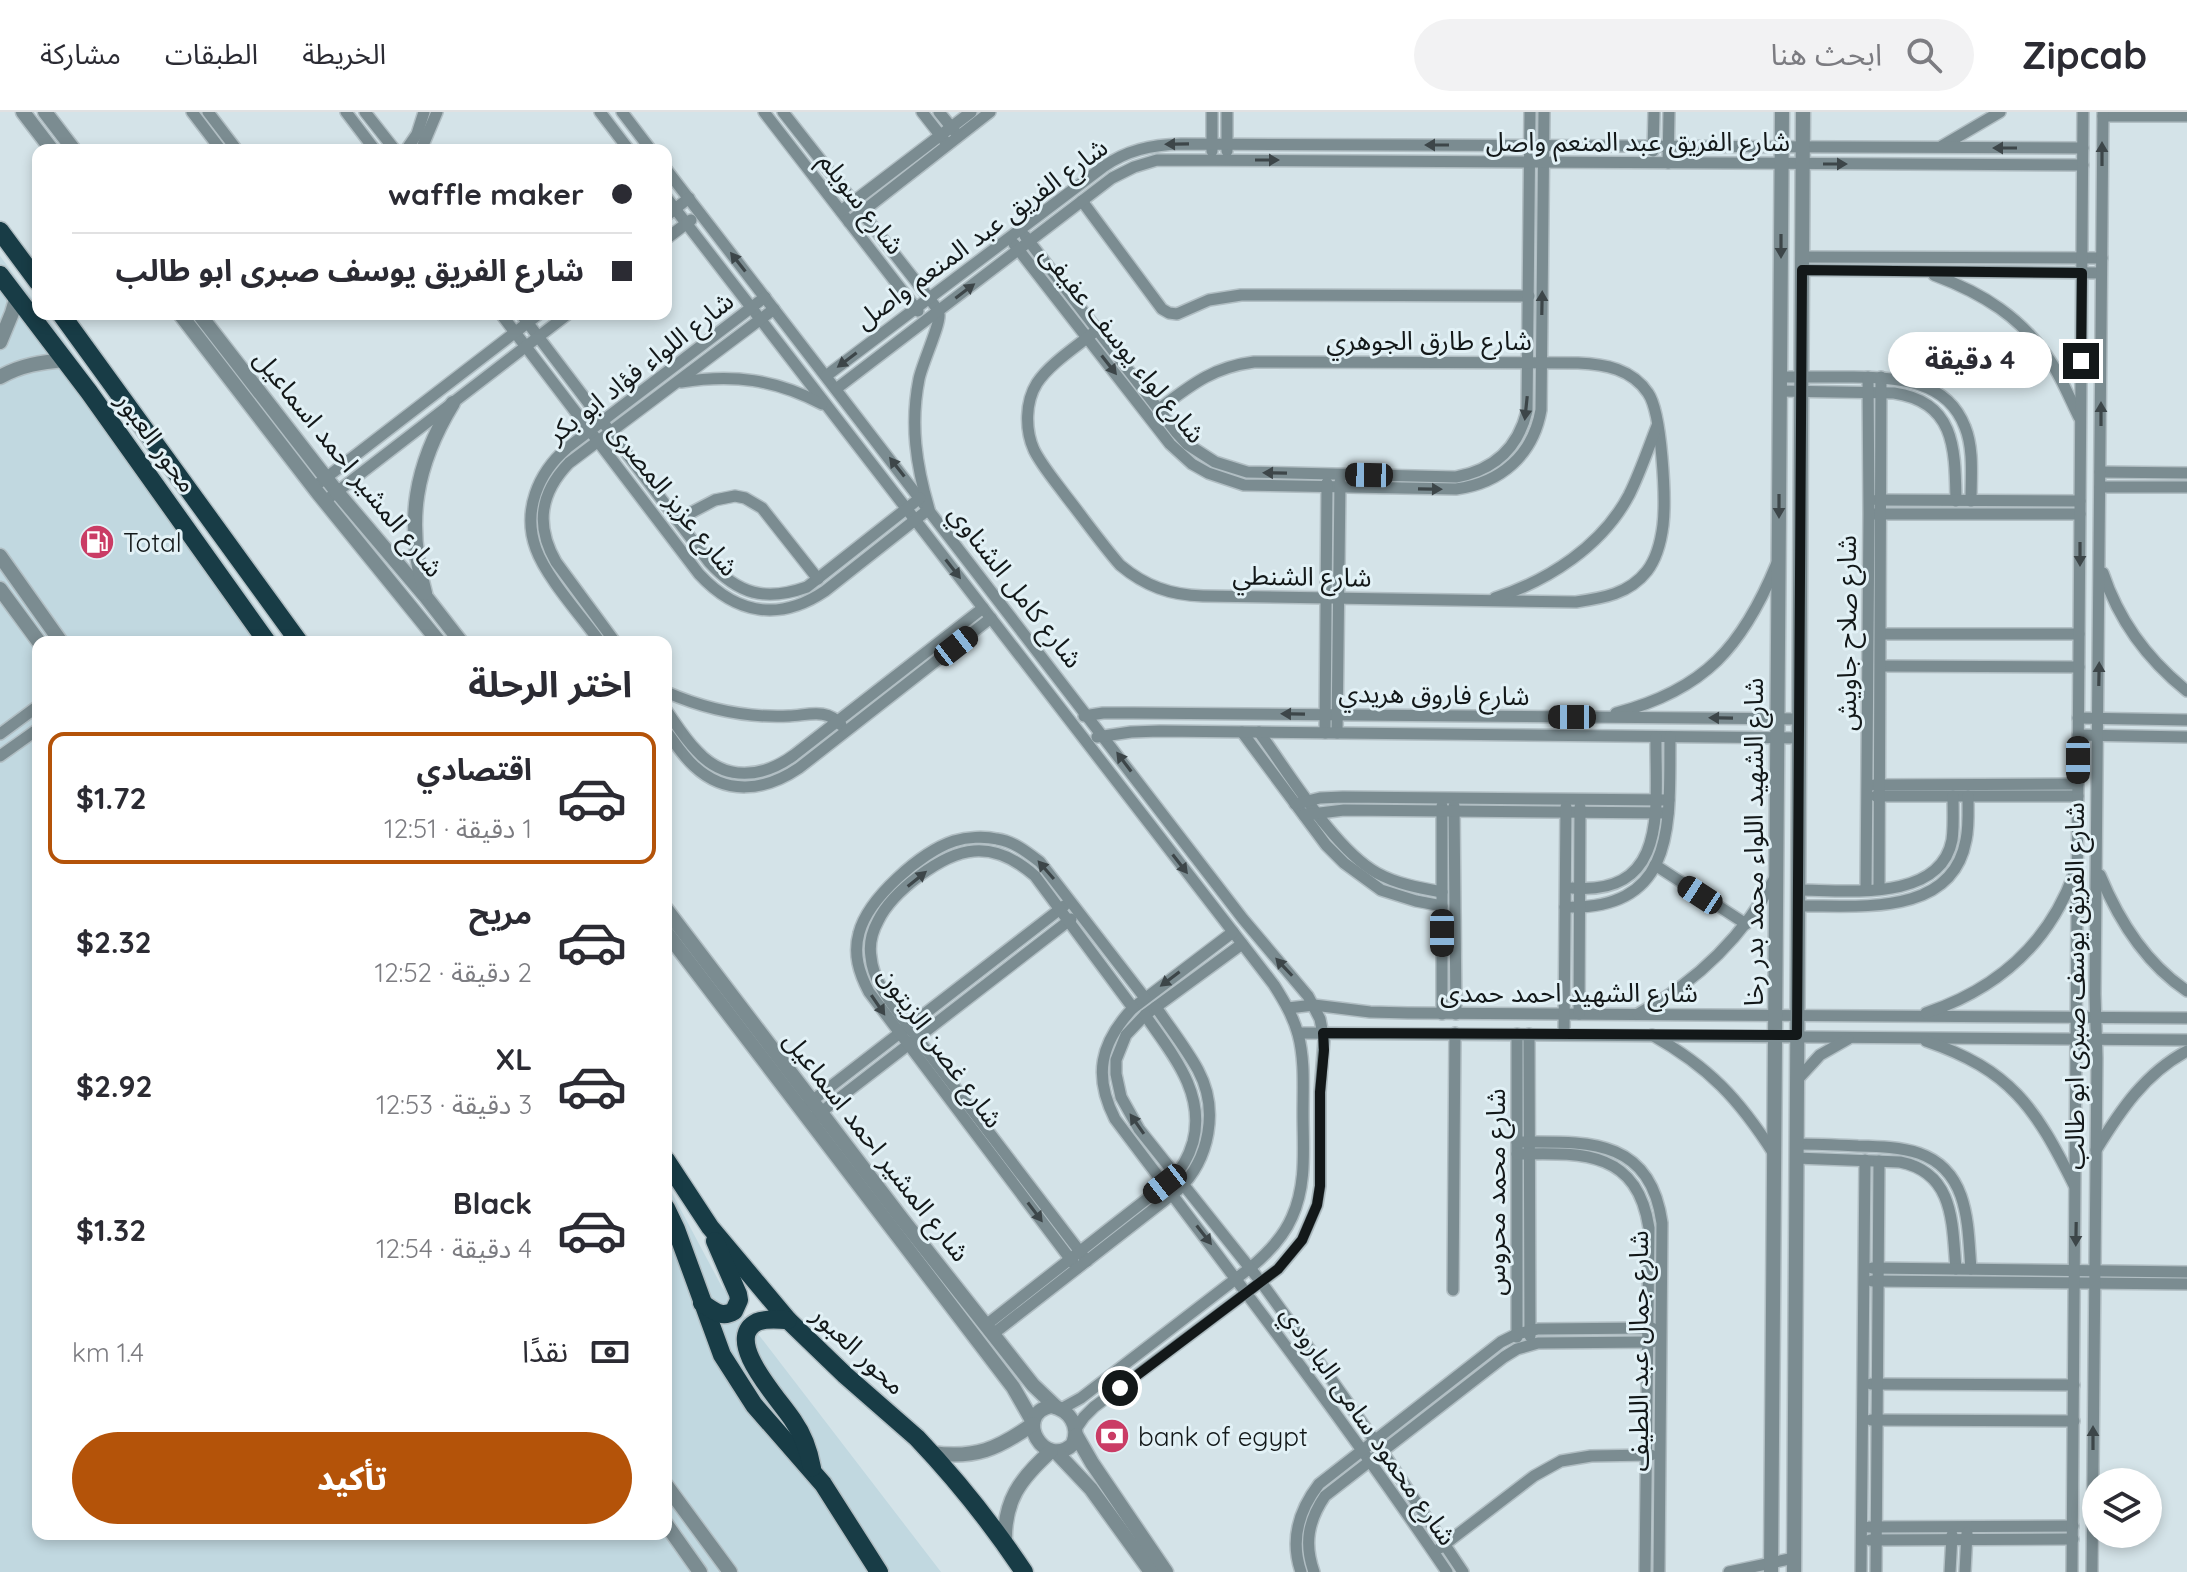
<!DOCTYPE html>
<html lang="ar">
<meta charset="utf-8">
<style>
:root{--surface:#fff;--page:#f2f2f3;--text:#2b2b33;--muted:#7c7c81;--line:#e1e1e2;--accent:#b45309}
body{margin:0;font-family:Quicksand,"Noto Sans Arabic",sans-serif;background:var(--page);color:var(--text);direction:rtl;height:100vh;display:flex;flex-direction:column;font-size:30px;white-space:nowrap}
*{box-sizing:border-box;margin:0}
p{font-size:26px;color:var(--muted)}
.icon{flex:none;width:44px;height:44px;fill:none;stroke:currentColor;stroke-width:2;stroke-linecap:round;stroke-linejoin:round}
.map{position:relative;flex:1;overflow:hidden;direction:ltr}
.sheet{position:absolute;left:32px;top:524px;width:640px;height:904px;display:flex;flex-direction:column;background:var(--surface);border-radius:16px;box-shadow:0 4px 12px #0003;direction:rtl}
.sheet>*{flex:none}
.banner{position:absolute;left:32px;top:32px;width:640px;height:176px;border-radius:16px;box-shadow:0 4px 12px #0003;direction:rtl;display:grid;align-content:center;height:176px;padding:0 40px;background:var(--surface)}
.fabs{position:absolute;left:2082px;top:1356px;display:grid;gap:16px}
.fabs a{display:grid;place-items:center;width:80px;height:80px;border-radius:50%;background:var(--surface);box-shadow:0 4px 12px #0003;font-size:40px}
.end{position:absolute;width:36px;height:36px;margin:-18px;border:10px solid #131819;background:#fff;box-shadow:0 0 0 4px #fff}
.from{border-radius:50%}
.bubble{position:absolute;height:56px;border-radius:28px;background:var(--surface);box-shadow:0 4px 12px #0003;font-size:26px;font-weight:800;line-height:56px;text-align:center;direction:rtl}
.car{position:absolute;width:24px;height:48px;margin:-24px -12px;border-radius:10px;box-shadow:0 0 6px 2px #0007;background:linear-gradient(#222 24%,#8ab4d8 0 40%,#222 0 76%,#8ab4d8 0 86%,#222 0)}
.banner b{display:flex;align-items:center;gap:28px;height:76px;font-size:30px}
.banner b+b{border-top:2px solid var(--line)}
.banner i{width:20px;height:20px;background:var(--text)}
ul{padding:0;list-style:none}
li{display:flex;align-items:center;gap:24px;height:132px;margin:0 16px 12px;padding:0 24px;border:4px solid transparent;border-radius:16px}
li div{flex:1}
li b{display:block;font-size:30px}
li em{font-style:normal;font-weight:800}
li.selected{border-color:var(--accent)}
li>.icon{width:72px;height:72px;stroke-width:1.5}
h2{padding:0 40px;font-size:36px;line-height:96px}
.pay{display:flex;align-items:center;gap:20px;height:88px;padding:0 40px;font-size:30px}
.pay p{margin-inline-start:auto}
.button{display:flex;gap:16px;margin-top:auto;padding:16px 40px}
.button a{flex:1;height:92px;border-radius:48px;background:var(--accent);color:#fff;font-size:32px;font-weight:800;line-height:92px;text-align:center}
header{display:flex;align-items:center;gap:48px;box-sizing:border-box;height:112px;padding:0 40px;background:var(--surface);border-bottom:2px solid var(--line)}
header strong{font-size:38px}
nav{display:flex;gap:44px;margin-inline-start:auto;font-size:28px}
.search{width:560px;height:72px;background:var(--page);display:flex;align-items:center;gap:20px;box-sizing:border-box;padding:0 28px;border-radius:44px;color:var(--muted);font-size:30px}
.map>svg:first-child{display:block}
</style>
<header>
<strong>Zipcab</strong>
<div class="search"><svg class="icon" aria-label="search" viewBox="0 0 24 24"><circle cx="10" cy="10" r="6"/><path d="M15 15l6 6"/></svg>ابحث هنا</div>
<nav><a>الخريطة</a><a>الطبقات</a><a>مشاركة</a></nav>
</header>
<div class="map">
<svg width="2187" height="1460" viewBox="0 0 2187 1460">
<rect width="100%" height="100%" fill="#d4e3e8"/>
<polygon fill="#c1d8e0" points="0,144 38,194 38,202 44,202 59,221 281,530 38,530 38,1422 666,1422 666,1070 722,1175 941,1460 0,1460"/>
<g fill="none" stroke-linecap="round" stroke-linejoin="round">
<g stroke="#b1bec3" stroke-width="14">
<g id="minor">
<polyline points="192,0 221,38"/>
<polyline points="208,0 237,38"/>
<polyline points="346,0 375,38"/>
<polyline points="365,0 395,38"/>
<polyline points="600,0 629,38"/>
<polyline points="622,0 651,38"/>
<polyline points="764,0 918,199"/>
<polyline points="922,0 944,28"/>
<polyline points="939,0 956,21"/>
<polyline points="1212,0 1212,39"/>
<polyline points="1227,0 1227,39"/>
<polyline points="2103,4 2187,4"/>
<polyline points="1942,34 2000,0"/>
<polyline points="406,38 417,22 424,0"/>
<polyline points="421,38 437,0"/>
<polyline points="1653,39 1654,0"/>
<polyline points="1668,51 1669,0"/>
<polyline points="666,57 1243,807 1308,884 1320,907 1324,928 1320,980 1320,1074 1317,1093 1302,1128 1278,1157 1094,1295 1084,1305 1075,1318"/>
<path d="M666,85l608,788c10,16 19,31 24,49 7,26 5,53 5,80 0,34 4,70 -11,103 -9,21 -25,37 -42,51l-169,130 -20,11"/>
<polyline points="1082,89 1162,197 1169,201 1177,202 1209,188 1241,183 1529,184"/>
<polyline points="841,99 971,0"/>
<polyline points="666,104 689,86"/>
<polyline points="849,110 990,0"/>
<path d="M1025,124l151,196 11,12 28,18 32,10 209,5c38,-7 62,-29 71,-66l3,-299"/>
<polyline points="666,127 691,108"/>
<path d="M1014,132l156,200 22,20 16,9 36,12 212,4c45,-6 77,-34 85,-79l3,-298"/>
<polyline points="1802,145 2102,146"/>
<polyline points="1802,158 2101,161"/>
<path d="M1934,163c48,18 88,42 117,87 11,17 19,37 28,55"/>
<path d="M501,202l198,260c37,40 80,48 126,17l104,-82c-13,-44 -19,-85 -10,-130 3,-15 22,-56 20,-65 -1,-6 -7,-11 -10,-16l-146,-186"/>
<path d="M521,202l188,248c29,32 56,40 98,25l113,-89"/>
<path d="M1098,217c-19,16 -48,34 -61,54 -12,19 -12,47 -3,67 8,16 21,31 32,46 18,23 35,47 54,69 25,21 50,30 83,31l373,6c27,-4 53,-8 71,-31 10,-13 14,-30 16,-46 3,-26 -1,-112 -15,-132 -16,-24 -43,-29 -70,-30l-324,-1c-41,5 -63,23 -95,47"/>
<path d="M826,264l277,-209c24,-17 48,-22 78,-23l902,4"/>
<path d="M1780,265c23,0 46,0 68,0 44,1 98,0 117,50 9,22 6,50 6,74"/>
<path d="M681,270c52,-8 94,-3 141,22"/>
<polyline points="836,277 1112,66 1134,55 1157,48 2083,53"/>
<path d="M1780,279l114,2c62,9 61,57 62,108"/>
<polyline points="2100,360 2187,361"/>
<polyline points="314,375 539,202"/>
<polyline points="2100,375 2187,375"/>
<polyline points="1877,388 2080,389"/>
<polyline points="325,389 568,202"/>
<polyline points="1874,402 2080,402"/>
<polyline points="677,408 715,388 735,384 745,386 762,396 818,467"/>
<path d="M2103,461c16,48 45,87 84,118"/>
<path d="M1495,486c54,-18 107,-52 134,-103 11,-22 19,-46 28,-69"/>
<polyline points="1881,522 2079,522"/>
<path d="M600,530c-19,-26 -54,-65 -64,-93 -14,-38 2,-76 31,-101l198,-151"/>
<path d="M615,530l-59,-80c-21,-37 -16,-69 13,-99l205,-154"/>
<polyline points="1881,554 2079,555"/>
<path d="M666,580c39,17 80,26 123,24 20,-1 38,-8 52,9"/>
<path d="M666,598c10,14 19,29 31,41 28,31 66,27 97,4l189,-147"/>
<path d="M1616,601c89,-23 127,-67 161,-150"/>
<polyline points="1084,604 1103,601 1133,601 1799,607"/>
<polyline points="2078,606 2187,608"/>
<path d="M666,619c9,12 17,25 28,35 32,30 71,25 105,2l192,-150"/>
<polyline points="1242,620 1326,733 1344,751 1381,778 1416,789 1442,794"/>
<path d="M1259,620c30,41 75,117 118,141 20,11 43,15 65,19"/>
<polyline points="1325,621 1327,371"/>
<polyline points="1337,621 1340,370"/>
<polyline points="0,622 38,594"/>
<polyline points="2078,623 2187,625"/>
<polyline points="1097,625 1131,620 1160,619 1799,626"/>
<polyline points="0,644 38,617"/>
<polyline points="1874,673 2078,672"/>
<polyline points="1876,684 2078,684"/>
<polyline points="1295,692 1320,686 1343,685 1669,688"/>
<polyline points="1442,694 1442,902"/>
<polyline points="1454,694 1456,902"/>
<polyline points="1304,703 1344,698 1668,701"/>
<polyline points="1655,753 1746,812"/>
<path d="M2100,763c19,46 45,88 87,116"/>
<path d="M1572,776c99,8 83,-83 84,-151"/>
<polyline points="1866,777 1869,402 1868,265"/>
<polyline points="1879,777 1881,265"/>
<path d="M1798,778c46,0 142,13 154,-50 2,-14 1,-29 1,-44"/>
<path d="M1798,794c59,-1 154,12 168,-66 3,-14 2,-29 2,-44"/>
<path d="M1565,795c114,4 104,-87 105,-170"/>
<path d="M1233,820l-100,76c-33,35 -40,68 -18,111 113,150 227,298 332,453"/>
<polyline points="1242,832 1145,903 1126,923 1116,948 1116,962 1121,985 1139,1017 1261,1170 1329,1264 1382,1339 1463,1460"/>
<polyline points="1288,896 1314,893 1370,900 1408,901 2187,906"/>
<path d="M1926,901c71,-24 122,-68 148,-139"/>
<polyline points="1579,902 1580,695"/>
<path d="M1638,902c60,-33 106,-78 138,-138"/>
<polyline points="1298,921 2187,928"/>
<polyline points="1517,922 1517,1225"/>
<polyline points="1529,922 1530,1224"/>
<polyline points="1564,922 1566,695"/>
<path d="M1652,923c57,32 87,64 122,119"/>
<path d="M1926,929c85,29 109,66 148,144"/>
<polyline points="1797,968 1820,943 1848,927"/>
<polyline points="808,992 1064,794"/>
<polyline points="816,1004 1071,807"/>
<path d="M1517,1030c68,0 133,-6 145,81l-3,349"/>
<path d="M1796,1032c21,0 42,1 62,2 43,1 86,2 103,50 8,23 8,49 10,73"/>
<path d="M2096,1038c24,-39 49,-77 91,-99"/>
<path d="M1517,1042c63,-1 120,-5 132,74l-4,344"/>
<path d="M1796,1046l104,4c55,11 52,62 56,107"/>
<path d="M1087,1149l-179,-235c-14,-20 -35,-43 -37,-69 -2,-12 1,-25 7,-36 14,-29 64,-68 96,-70 24,-2 44,10 61,25l98,132"/>
<path d="M1077,1156l-208,-276c-10,-19 -16,-38 -10,-59 9,-35 62,-81 95,-92 13,-4 30,-5 43,-2 16,2 30,13 43,23l105,136"/>
<polyline points="1872,1156 2187,1160"/>
<polyline points="1872,1169 2187,1172"/>
<polyline points="1453,1178 1455,921"/>
<path d="M986,1213l185,-145c11,-11 18,-24 22,-38 13,-50 -22,-89 -48,-127"/>
<path d="M993,1222l185,-144c32,-31 41,-81 20,-120 -12,-22 -28,-42 -42,-63"/>
<polyline points="1871,1272 2074,1273"/>
<polyline points="1871,1308 2074,1309"/>
<polyline points="1869,1415 2073,1414"/>
<polyline points="1870,1428 2073,1427"/>
<polyline points="1440,1436 1534,1364 1561,1349 1591,1344 1651,1343"/>
<path d="M1301,1460c-11,-32 -2,-62 18,-88l182,-142 16,-8 21,-5 114,-1"/>
<path d="M1314,1460c-10,-28 -6,-51 11,-76l179,-139 13,-8 21,-6 114,-1"/>
<polyline points="1729,1460 1794,1446"/>
<polyline points="1861,1460 1865,1048"/>
<polyline points="1876,1460 1879,1049"/>
<polyline points="1950,1460 1952,1423"/>
<polyline points="1965,1460 1967,1421"/>
<polyline points="2072,1460 2083,0"/>
<polyline points="2092,1460 2097,946 2095,882 2103,0"/>
</g>
</g>
<g stroke="#b1bec3" stroke-width="17">
<g id="tertiary">
<polyline points="23,0 52,38"/>
<polyline points="45,0 74,38"/>
<polyline points="180,202 318,381 439,530"/>
<polyline points="199,202 337,380 426,485 461,530"/>
<polyline points="0,230 12,201 17,184"/>
<path d="M0,265c21,-12 42,-15 65,-17"/>
<polyline points="0,444 61,530"/>
<polyline points="0,477 39,530"/>
<path d="M425,481c-20,-71 -10,-128 28,-190"/>
<polyline points="666,797 902,1107 1033,1273 1056,1295"/>
<polyline points="666,820 1013,1275 1033,1310"/>
<path d="M1051,1294c19,4 29,20 22,38 -28,27 -61,-29 -22,-38z"/>
<polyline points="1076,1323 1092,1351 1166,1460"/>
<polyline points="1056,1340 1091,1377 1151,1460"/>
<path d="M932,1341c43,6 66,-4 101,-29"/>
<polyline points="666,1373 730,1460"/>
<polyline points="666,1412 700,1460"/>
<path d="M1005,1433c-2,-44 15,-66 46,-94"/>
<polyline points="1771,1460 1782,0"/>
<polyline points="1794,1460 1803,0"/>
</g>
</g>
<g stroke="#b1bec3" stroke-width="21">
<g id="trunk">
<polyline points="0,119 38,170"/>
<polyline points="0,163 89,280 267,530"/>
<polyline points="61,202 299,530"/>
<path d="M666,1048l44,67 78,93 57,55 72,63c39,41 75,86 107,134"/>
<polyline points="666,1096 676,1117 722,1243 754,1293 823,1372 879,1460"/>
<path d="M702,1191c11,7 19,16 32,8l5,-11 -1,-6 -23,-53"/>
<path d="M788,1208c-10,0 -22,-2 -31,2 -36,18 25,80 37,100 10,14 15,30 18,46"/>
</g>
</g>
<use href="#minor" stroke="#7b8c91" stroke-width="11"/>
<use href="#tertiary" stroke="#7b8c91" stroke-width="14"/>
<use href="#trunk" stroke="#183c46" stroke-width="18"/>
</g>
<defs><path id="oneway-solid" d="M-6-.8H1V-3.2L6.5 0L1 3.2V.8H-6Z" transform="scale(2)"/></defs>
<g fill="#3d4649">
<use href="#oneway-solid" transform="translate(1177 32) rotate(179)"/>
<use href="#oneway-solid" transform="translate(1437 33) rotate(-180)"/>
<use href="#oneway-solid" transform="translate(2005 36) rotate(180)"/>
<use href="#oneway-solid" transform="translate(2102 42) rotate(-90)"/>
<use href="#oneway-solid" transform="translate(1267 48)"/>
<use href="#oneway-solid" transform="translate(1835 52)"/>
<use href="#oneway-solid" transform="translate(1781 134) rotate(90)"/>
<use href="#oneway-solid" transform="translate(738 150) rotate(-128)"/>
<use href="#oneway-solid" transform="translate(965 179) rotate(-37)"/>
<use href="#oneway-solid" transform="translate(1542 191) rotate(-89)"/>
<use href="#oneway-solid" transform="translate(847 248) rotate(143)"/>
<use href="#oneway-solid" transform="translate(1109 253) rotate(52)"/>
<use href="#oneway-solid" transform="translate(1526 296) rotate(96)"/>
<use href="#oneway-solid" transform="translate(2101 302) rotate(-90)"/>
<use href="#oneway-solid" transform="translate(897 355) rotate(-128)"/>
<use href="#oneway-solid" transform="translate(1275 361) rotate(-179)"/>
<use href="#oneway-solid" transform="translate(1430 377) rotate(1)"/>
<use href="#oneway-solid" transform="translate(1779 394) rotate(90)"/>
<use href="#oneway-solid" transform="translate(2080 442) rotate(90)"/>
<use href="#oneway-solid" transform="translate(953 457) rotate(52)"/>
<use href="#oneway-solid" transform="translate(2099 562) rotate(-89)"/>
<use href="#oneway-solid" transform="translate(1293 602) rotate(-179)"/>
<use href="#oneway-solid" transform="translate(1721 606) rotate(-179)"/>
<use href="#oneway-solid" transform="translate(1124 650) rotate(-127)"/>
<use href="#oneway-solid" transform="translate(1180 752) rotate(52)"/>
<use href="#oneway-solid" transform="translate(1046 758) rotate(-131)"/>
<use href="#oneway-solid" transform="translate(917 767) rotate(-39)"/>
<use href="#oneway-solid" transform="translate(1284 855) rotate(-133)"/>
<use href="#oneway-solid" transform="translate(1170 867) rotate(143)"/>
<use href="#oneway-solid" transform="translate(878 893) rotate(56)"/>
<use href="#oneway-solid" transform="translate(1137 1012) rotate(-125)"/>
<use href="#oneway-solid" transform="translate(1035 1100) rotate(53)"/>
<use href="#oneway-solid" transform="translate(2076 1122) rotate(91)"/>
<use href="#oneway-solid" transform="translate(1204 1123) rotate(52)"/>
<use href="#oneway-solid" transform="translate(2093 1326) rotate(-90)"/>
</g>
<g fill="none" stroke-linecap="round" stroke-linejoin="round">
<polyline stroke="#131819" stroke-width="10" points="1120,1276 1278,1157 1302,1128 1317,1093 1320,1074 1320,980 1324,938 1323,921 1797,923 1802,158 2082,161 2081,249"/>
</g>
<defs>
<g id="fuel-disc" transform="scale(1.8)"><circle r="9.5" fill="#ca3c65" stroke="#e2f1f6"/><path d="M-5.5-6h7V0h2V4h1.3V-2.5L3-4.5l.8-.8L6-3V5H2.5V1h-1V6h-7ZM-4.2-4.7v3.2H.2V-4.7Z" fill="#fff"/></g>
<g id="bank-disc" transform="scale(1.8)"><circle r="9.5" fill="#ca3c65" stroke="#e2f1f6"/><path d="M-6-4H6V4H-6ZM0-2.3a2.3 2.3 0 1 0 0 4.6a2.3 2.3 0 1 0 0-4.6Z" fill="#fff"/></g>
</defs>
<g fill-rule="evenodd">
<use href="#fuel-disc" x="97" y="430"/>
<use href="#bank-disc" x="1112" y="1324"/>
</g>
<g text-anchor="middle" dominant-baseline="central" stroke-width="6" stroke-linejoin="round" paint-order="stroke">
<g font-size="26" fill="#131819" stroke="#e2f1f6">
<text x="1638" y="29">شارع الفريق عبد المنعم واصل</text>
<text transform="translate(862 91) rotate(52)">شارع سويلم</text>
<text transform="translate(981 121) rotate(-36)">شارع الفريق عبد المنعم واصل</text>
<text x="1429" y="228">شارع طارق الجوهري</text>
<text transform="translate(1123 232) rotate(51)">شارع لواء يوسف عفيفى</text>
<text transform="translate(640 255) rotate(-38)">شارع اللواء فؤاد ابو بكر</text>
<text transform="translate(157 330) rotate(54)">محور العبور</text>
<text transform="translate(349 351) rotate(51)">شارع المشير احمد اسماعيل</text>
<text transform="translate(674 387) rotate(51)">شارع عزيز المصرى</text>
<text transform="translate(1302 464) rotate(1)">شارع الشنطي</text>
<text transform="translate(1016 474) rotate(52)">شارع كامل الشناوي</text>
<text transform="translate(1846 521) rotate(-90)">شارع صلاح جاويش</text>
<text transform="translate(1434 582) rotate(1)">شارع فاروق هريدي</text>
<text transform="translate(1753 730) rotate(-90)">شارع الشهيد اللواء محمد بدر رخا</text>
<text transform="translate(2074 874) rotate(-90)">شارع الفريق يوسف صبرى ابو طالب</text>
<text x="1569" y="880">شارع الشهيد احمد حمدى</text>
<text transform="translate(941 935) rotate(54)">شارع غصن الزيتون</text>
<text transform="translate(877 1034) rotate(52)">شارع المشير احمد اسماعيل</text>
<text transform="translate(1495 1080) rotate(-90)">شارع محمد محروس</text>
<text transform="translate(859 1238) rotate(43)">محور العبور</text>
<text transform="translate(1638 1239) rotate(-90)">شارع جمال عبد اللطيف</text>
<text transform="translate(1369 1313) rotate(55)">شارع محمود سامى البارودي</text>
</g>
<g font-size="26" fill="#131819" stroke="#e2f1f6" text-anchor="start">
<text x="123" y="430">Total</text>
<text x="1138" y="1324">bank of egypt</text>
</g>
</g>
</svg>
<div class="fabs">
<a><svg class="icon" aria-label="layers" viewBox="0 0 24 24"><path d="M12 4l9 5-9 5-9-5zM3 14l9 5 9-5"/></svg></a>
</div>
<i class="end from" style="left:1120px;top:1276px"></i>
<i class="end" style="left:2081px;top:249px"></i>
<div class="bubble" style="left:1888px;top:220px;width:164px">4 دقيقة</div>
<i class="car" style="left:1369px;top:363px;rotate:271deg"></i>
<i class="car" style="left:956px;top:534px;rotate:52deg"></i>
<i class="car" style="left:1572px;top:605px;rotate:270deg"></i>
<i class="car" style="left:2078px;top:648px;rotate:180deg"></i>
<i class="car" style="left:1700px;top:783px;rotate:303deg"></i>
<i class="car" style="left:1442px;top:821px;rotate:180deg"></i>
<i class="car" style="left:1165px;top:1072px;rotate:232deg"></i>
<div class="banner">
<b><i class="from"></i>waffle maker</b>
<b><i></i>شارع الفريق يوسف صبرى ابو طالب</b>
</div>
<section class="sheet">
<h2>اختر الرحلة</h2>
<ul>
<li class="selected"><svg class="icon" aria-label="car" viewBox="0 0 24 24"><path d="M5 17H2v-5l4-1 3-4h7l3 4 3 1v5h-3M9 17h6M6 11h13"/><circle cx="7" cy="17" r="2"/><circle cx="17" cy="17" r="2"/></svg><div><b>اقتصادي</b><p>1 دقيقة · 12:51</p></div><em>$1.72</em></li>
<li><svg class="icon" aria-label="car" viewBox="0 0 24 24"><path d="M5 17H2v-5l4-1 3-4h7l3 4 3 1v5h-3M9 17h6M6 11h13"/><circle cx="7" cy="17" r="2"/><circle cx="17" cy="17" r="2"/></svg><div><b>مريح</b><p>2 دقيقة · 12:52</p></div><em>$2.32</em></li>
<li><svg class="icon" aria-label="car" viewBox="0 0 24 24"><path d="M5 17H2v-5l4-1 3-4h7l3 4 3 1v5h-3M9 17h6M6 11h13"/><circle cx="7" cy="17" r="2"/><circle cx="17" cy="17" r="2"/></svg><div><b>XL</b><p>3 دقيقة · 12:53</p></div><em>$2.92</em></li>
<li><svg class="icon" aria-label="car" viewBox="0 0 24 24"><path d="M5 17H2v-5l4-1 3-4h7l3 4 3 1v5h-3M9 17h6M6 11h13"/><circle cx="7" cy="17" r="2"/><circle cx="17" cy="17" r="2"/></svg><div><b>Black</b><p>4 دقيقة · 12:54</p></div><em>$1.32</em></li>
</ul>
<div class="pay"><svg class="icon" aria-label="cash" viewBox="0 0 24 24"><path d="M3 7h18v10H3z"/><circle cx="12" cy="12" r="2"/></svg>نقدًا<p>1.4 km</p></div>
<div class="button"><a>تأكيد</a></div>
</section>
</div>
